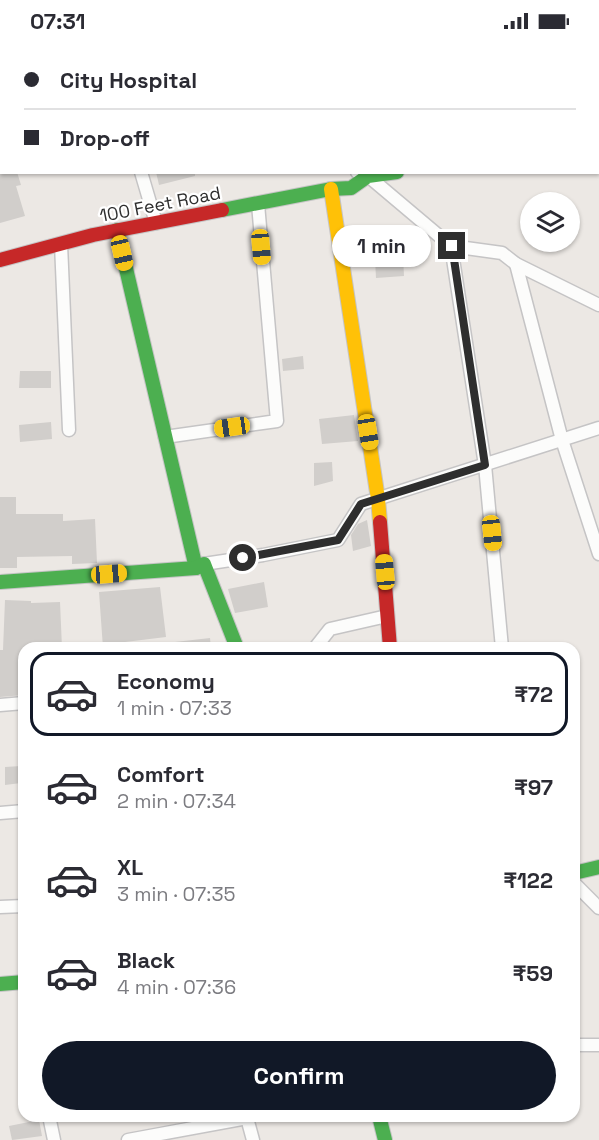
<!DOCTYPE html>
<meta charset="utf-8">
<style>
:root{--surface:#fff;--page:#f2f2f3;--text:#2b2b33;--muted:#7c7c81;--line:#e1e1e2;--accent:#111827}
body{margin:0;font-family:"Space Grotesk",sans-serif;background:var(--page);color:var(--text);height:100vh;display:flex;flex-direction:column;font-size:22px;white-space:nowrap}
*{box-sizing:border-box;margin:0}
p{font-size:20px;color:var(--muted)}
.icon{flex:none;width:33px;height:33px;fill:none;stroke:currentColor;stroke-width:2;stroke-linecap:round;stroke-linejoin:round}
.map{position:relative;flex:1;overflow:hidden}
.drawer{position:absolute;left:18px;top:600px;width:562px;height:480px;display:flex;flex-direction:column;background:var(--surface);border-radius:18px;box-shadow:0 2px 4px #0004}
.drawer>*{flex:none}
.hud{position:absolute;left:0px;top:0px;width:600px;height:132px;box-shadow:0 2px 4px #0004;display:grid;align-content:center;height:132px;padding:0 24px;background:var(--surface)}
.controls{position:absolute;left:520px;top:150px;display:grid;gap:12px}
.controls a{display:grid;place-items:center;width:60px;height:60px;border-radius:50%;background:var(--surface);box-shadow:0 2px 4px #0004;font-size:30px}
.end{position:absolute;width:27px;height:27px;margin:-14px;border:8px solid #2e2e2e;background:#fff;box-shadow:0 0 0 3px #fff}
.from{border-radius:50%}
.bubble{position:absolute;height:42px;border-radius:21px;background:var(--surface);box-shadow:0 2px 4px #0004;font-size:20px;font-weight:700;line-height:42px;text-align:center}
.car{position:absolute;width:18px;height:36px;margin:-18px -9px;border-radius:8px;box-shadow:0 0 4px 2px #0007;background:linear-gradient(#f5c518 24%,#345 0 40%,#f5c518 0 76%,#345 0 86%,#f5c518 0)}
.hud b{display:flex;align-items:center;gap:21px;height:57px;font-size:22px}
.hud b+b{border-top:2px solid var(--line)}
.hud i{width:15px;height:15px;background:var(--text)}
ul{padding:10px 0 0;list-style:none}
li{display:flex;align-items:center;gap:18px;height:84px;margin:0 12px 9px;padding:0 12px;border:3px solid transparent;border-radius:18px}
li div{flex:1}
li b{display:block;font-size:22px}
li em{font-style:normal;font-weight:700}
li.selected{border-color:var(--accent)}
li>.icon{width:54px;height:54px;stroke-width:1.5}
.button{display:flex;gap:12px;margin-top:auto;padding:12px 24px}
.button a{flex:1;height:69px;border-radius:36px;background:var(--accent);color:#fff;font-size:24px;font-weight:700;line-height:69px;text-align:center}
.status{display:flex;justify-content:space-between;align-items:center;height:42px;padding:0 30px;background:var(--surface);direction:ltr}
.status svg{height:16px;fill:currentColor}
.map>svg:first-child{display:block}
</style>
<div class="status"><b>07:31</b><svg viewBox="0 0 49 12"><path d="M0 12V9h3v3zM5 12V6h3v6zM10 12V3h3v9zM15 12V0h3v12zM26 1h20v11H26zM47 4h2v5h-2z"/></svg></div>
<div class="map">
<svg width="599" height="1098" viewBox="0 0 599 1098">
<rect width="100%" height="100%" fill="#ece8e4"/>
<g fill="#d1cecb">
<polygon points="0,130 17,130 21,143 16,144 25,174 0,181"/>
<polygon points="156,130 195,130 195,134 159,143"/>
<polygon points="403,214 404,234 376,236 375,217"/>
<polygon points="303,314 304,327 283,329 282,317"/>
<polygon points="20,329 51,329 51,346 19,346"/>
<polygon points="354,373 358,399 322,402 319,377"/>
<polygon points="51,380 52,397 20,400 19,383"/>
<polygon points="332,420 333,439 314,444 314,421"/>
<polygon points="0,455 16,455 16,472 63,472 63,479 95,477 97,521 72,522 72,514 17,515 17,526 0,526"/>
<polygon points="367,478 371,504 353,509 351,493 358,482"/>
<polygon points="264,540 268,565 235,571 228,547"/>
<polygon points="160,545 166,595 125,600 126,606 103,606 99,550"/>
<polygon points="5,558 31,559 31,561 60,560 62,606 24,606 24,653 0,655 0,608 3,608"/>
<polygon points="210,596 211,606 176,606 175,600"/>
<polygon points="21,724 21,741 5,743 5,725"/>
<polygon points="39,1078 42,1094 12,1098 9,1084"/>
</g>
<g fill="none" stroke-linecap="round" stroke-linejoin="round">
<g stroke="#c5c4c5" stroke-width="15">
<g id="street">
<polyline points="81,0 84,2"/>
<polyline points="347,0 347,2"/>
<polyline points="0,119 2,118"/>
<polyline points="141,130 156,181"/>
<polyline points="357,130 368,134 451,204 502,211 516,222 599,263"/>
<polyline points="61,202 69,388"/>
<polyline points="451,204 485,423 502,606"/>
<polyline points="516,222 562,398 599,512"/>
<polyline points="165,395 277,379 258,162"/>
<polyline points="204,522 263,513 338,498 361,462 599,386"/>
<polyline points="315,606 330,587 387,574"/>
<polyline points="0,663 24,661"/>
<polyline points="0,771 24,769"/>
<polyline points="574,841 599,866"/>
<polyline points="0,865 24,864"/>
<polyline points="574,1003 599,1003"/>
<polyline points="49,1074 54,1098"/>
<polyline points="128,1098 247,1076 253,1098"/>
</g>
</g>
<g stroke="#c5c4c5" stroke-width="16">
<g id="fast">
<polyline points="598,103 599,103"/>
<polyline points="222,168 331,147 351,146 368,134 397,130"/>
<polyline points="117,188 196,526"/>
<polyline points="0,540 196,526 204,522 237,606"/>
<polyline points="574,831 599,825"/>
<polyline points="0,942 24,940"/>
<polyline points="379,1074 385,1098"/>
</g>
</g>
<g stroke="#c5c4c5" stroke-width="16">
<polyline id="slow" points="331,147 378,457 380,480"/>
</g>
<g stroke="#c5c4c5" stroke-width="16">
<g id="jam">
<polyline points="0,218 93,193 222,168"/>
<polyline points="380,480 390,606"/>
</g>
</g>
<use href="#street" stroke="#fcfcfb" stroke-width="12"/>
<use href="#fast" stroke="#4caf50" stroke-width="14"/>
<use href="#slow" stroke="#ffc107" stroke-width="14"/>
<use href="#jam" stroke="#c62828" stroke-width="14"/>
</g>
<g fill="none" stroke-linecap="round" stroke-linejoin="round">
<polyline stroke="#2e2e2e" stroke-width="8" points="243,516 338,498 361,462 485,423 452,204"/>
</g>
<g text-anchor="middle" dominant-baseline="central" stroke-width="4.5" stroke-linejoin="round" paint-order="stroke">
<g font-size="18" fill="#2e2e2e" stroke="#fff">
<text transform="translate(160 162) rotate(-11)">100 Feet Road</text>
</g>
</g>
</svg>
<div class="controls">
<a><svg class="icon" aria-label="layers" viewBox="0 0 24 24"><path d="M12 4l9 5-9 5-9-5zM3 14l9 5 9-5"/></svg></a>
</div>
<i class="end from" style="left:243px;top:516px"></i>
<i class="end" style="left:452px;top:204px"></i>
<div class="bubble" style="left:332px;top:183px;width:99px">1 min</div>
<i class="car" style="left:261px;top:205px;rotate:175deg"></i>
<i class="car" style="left:122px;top:211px;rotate:167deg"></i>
<i class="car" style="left:232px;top:385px;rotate:262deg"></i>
<i class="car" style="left:368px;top:390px;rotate:171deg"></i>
<i class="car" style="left:492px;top:491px;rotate:174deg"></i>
<i class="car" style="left:385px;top:530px;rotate:355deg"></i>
<i class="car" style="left:109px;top:532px;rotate:86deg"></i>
<div class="hud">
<b><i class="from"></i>City Hospital</b>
<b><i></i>Drop-off</b>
</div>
<section class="drawer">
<ul>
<li class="selected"><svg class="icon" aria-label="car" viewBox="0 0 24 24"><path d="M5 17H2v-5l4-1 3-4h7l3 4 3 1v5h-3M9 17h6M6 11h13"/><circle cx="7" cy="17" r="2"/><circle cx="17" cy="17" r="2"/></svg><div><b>Economy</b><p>1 min · 07:33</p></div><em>₹72</em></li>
<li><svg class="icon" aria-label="car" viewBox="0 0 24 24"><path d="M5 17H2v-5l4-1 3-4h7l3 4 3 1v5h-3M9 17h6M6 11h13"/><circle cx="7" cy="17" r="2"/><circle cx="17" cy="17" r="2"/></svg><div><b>Comfort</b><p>2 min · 07:34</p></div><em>₹97</em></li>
<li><svg class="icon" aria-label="car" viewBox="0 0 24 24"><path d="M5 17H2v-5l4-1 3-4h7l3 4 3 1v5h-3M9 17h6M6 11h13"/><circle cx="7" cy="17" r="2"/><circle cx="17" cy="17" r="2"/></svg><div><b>XL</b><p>3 min · 07:35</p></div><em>₹122</em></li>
<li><svg class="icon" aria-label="car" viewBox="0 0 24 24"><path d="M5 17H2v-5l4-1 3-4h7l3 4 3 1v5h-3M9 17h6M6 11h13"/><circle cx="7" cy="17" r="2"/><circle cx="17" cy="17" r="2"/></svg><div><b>Black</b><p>4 min · 07:36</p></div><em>₹59</em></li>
</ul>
<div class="button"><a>Confirm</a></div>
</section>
</div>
